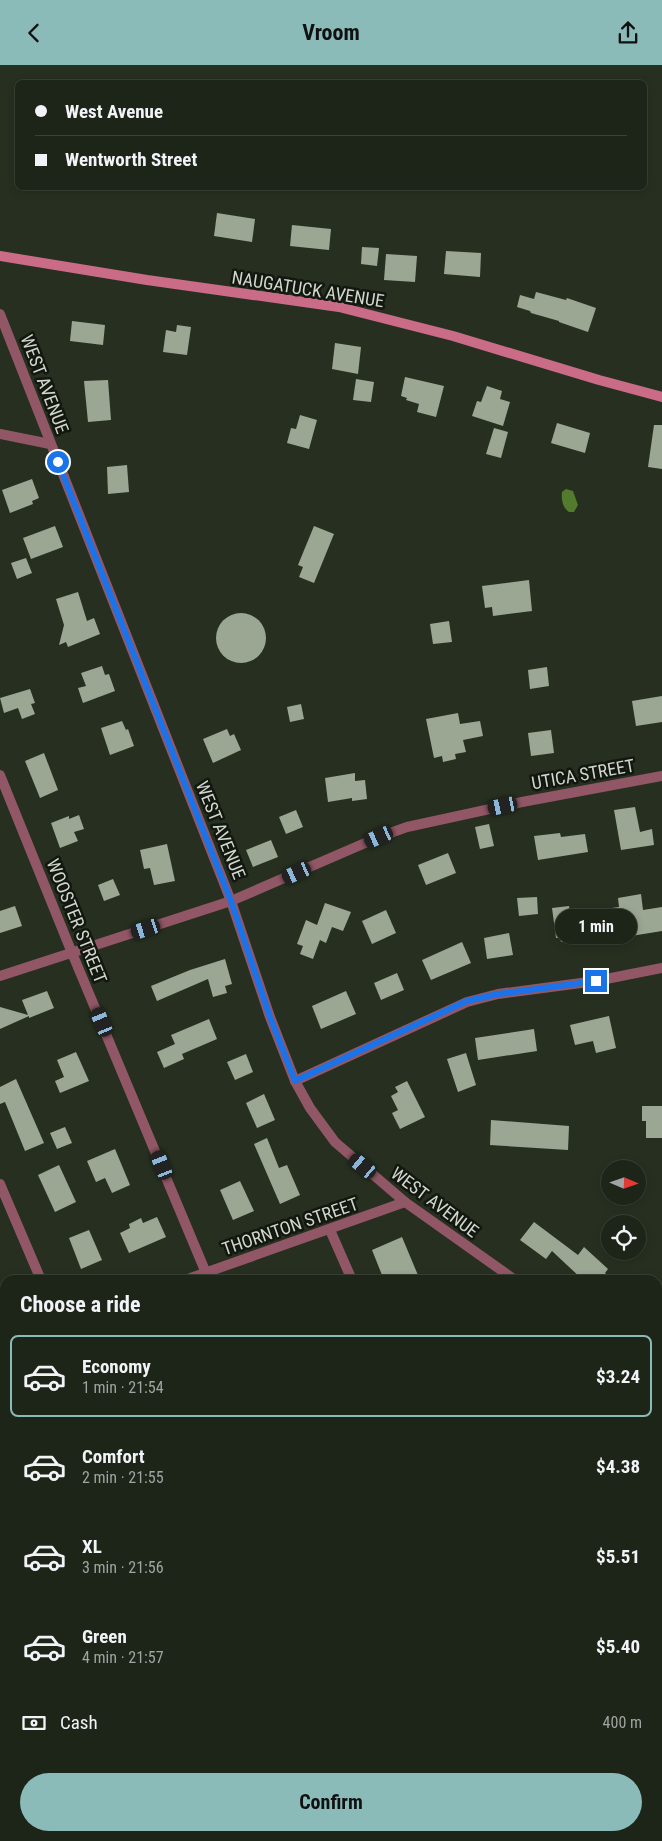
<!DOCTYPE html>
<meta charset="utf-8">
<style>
:root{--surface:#1d2418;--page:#252c21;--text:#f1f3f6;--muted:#a0a4a2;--line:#3b4137;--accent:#8bbbb9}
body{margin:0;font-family:"Roboto Condensed",sans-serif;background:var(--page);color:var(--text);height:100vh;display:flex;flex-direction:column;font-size:19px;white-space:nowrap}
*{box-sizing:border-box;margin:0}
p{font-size:16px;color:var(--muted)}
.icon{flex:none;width:28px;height:28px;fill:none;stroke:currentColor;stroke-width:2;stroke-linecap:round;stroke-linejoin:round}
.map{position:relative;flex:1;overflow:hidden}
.side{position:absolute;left:0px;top:1210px;width:662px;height:566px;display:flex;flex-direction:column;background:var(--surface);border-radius:15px 15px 0 0;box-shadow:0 2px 8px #0003,0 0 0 1px var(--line)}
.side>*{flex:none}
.top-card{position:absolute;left:15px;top:15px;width:632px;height:110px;border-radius:8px;box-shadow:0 2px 8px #0003,0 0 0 1px var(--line);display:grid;align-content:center;height:110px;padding:0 20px;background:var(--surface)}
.needle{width:32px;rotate:92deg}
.fabs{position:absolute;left:601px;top:1095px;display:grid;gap:10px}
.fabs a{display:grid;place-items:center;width:45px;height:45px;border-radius:50%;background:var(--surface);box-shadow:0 2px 8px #0003,0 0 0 1px var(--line);font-size:25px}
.end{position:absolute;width:22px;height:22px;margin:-11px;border:6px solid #1a73e8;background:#fff;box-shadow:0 0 0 2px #fff}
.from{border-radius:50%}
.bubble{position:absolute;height:35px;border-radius:18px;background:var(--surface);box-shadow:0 2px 8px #0003,0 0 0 1px var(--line);font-size:16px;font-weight:700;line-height:35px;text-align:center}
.car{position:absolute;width:15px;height:30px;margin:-15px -8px;border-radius:6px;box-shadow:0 0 4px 1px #0007;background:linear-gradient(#222 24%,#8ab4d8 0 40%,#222 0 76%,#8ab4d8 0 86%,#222 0)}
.top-card b{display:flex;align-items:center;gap:18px;height:48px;font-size:19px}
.top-card b+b{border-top:1px solid var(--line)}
.top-card i{width:12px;height:12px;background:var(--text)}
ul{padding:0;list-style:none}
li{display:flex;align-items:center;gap:15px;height:82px;margin:0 10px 8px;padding:0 10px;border:2px solid transparent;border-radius:8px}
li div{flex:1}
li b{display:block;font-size:19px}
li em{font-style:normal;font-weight:700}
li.active{border-color:var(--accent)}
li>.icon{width:45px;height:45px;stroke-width:1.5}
h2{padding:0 20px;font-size:22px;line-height:60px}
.pay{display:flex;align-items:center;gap:12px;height:55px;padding:0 20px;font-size:19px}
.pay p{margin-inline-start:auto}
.primary-button{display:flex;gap:10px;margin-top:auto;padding:10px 20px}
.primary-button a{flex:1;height:58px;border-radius:30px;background:var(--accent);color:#111;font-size:20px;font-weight:700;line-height:58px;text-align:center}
header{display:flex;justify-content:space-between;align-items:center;height:65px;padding:0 20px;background:var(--accent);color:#111;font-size:22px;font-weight:700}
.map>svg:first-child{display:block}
</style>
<header><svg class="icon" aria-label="back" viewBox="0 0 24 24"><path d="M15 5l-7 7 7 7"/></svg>Vroom<svg class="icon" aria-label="share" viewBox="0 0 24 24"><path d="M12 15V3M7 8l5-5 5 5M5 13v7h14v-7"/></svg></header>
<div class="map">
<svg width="662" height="1776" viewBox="0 0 662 1776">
<rect width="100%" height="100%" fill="#273020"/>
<path fill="#527b2d" d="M566,424l7,2 5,14 -4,7h-5c-6,-4 -8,-12 -7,-20z"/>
<g fill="#9ba793">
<polygon points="217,148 255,154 252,177 214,171"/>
<polygon points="292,160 331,164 329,185 290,181"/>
<polygon points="362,182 379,183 377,201 361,199"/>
<polygon points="446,186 481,188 480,212 444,209"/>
<polygon points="386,189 417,191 415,217 384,215"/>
<polygon points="536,227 566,235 567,233 596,243 588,267 559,257 559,256 531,248 530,246 517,242 520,230 534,234"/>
<polygon points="72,256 105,260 103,280 70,276"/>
<polygon points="177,260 191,262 187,290 163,287 166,265 176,267"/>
<polygon points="335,278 361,282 358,309 332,304"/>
<polygon points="405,312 444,321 436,352 417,347 419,339 406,335 407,333 401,331"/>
<polygon points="356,314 374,317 371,337 353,335"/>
<polygon points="108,315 111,355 88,357 84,316"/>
<polygon points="487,321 502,326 500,334 510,337 503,361 472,351 477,336 481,337"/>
<polygon points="300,350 317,355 309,384 287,378 291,363 296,364"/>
<polygon points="557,358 590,368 585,388 551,378"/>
<polygon points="654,360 662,360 662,404 648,402"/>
<polygon points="494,363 508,367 501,393 486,389"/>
<polygon points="127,400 129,427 108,429 107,402"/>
<polygon points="32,414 39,433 32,436 33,439 10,448 2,425"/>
<polygon points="55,461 63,482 31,494 23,473"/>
<polygon points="314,461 334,469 314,518 299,512 303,502 298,500"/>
<polygon points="26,493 32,508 17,514 11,498"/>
<polygon points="529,515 532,546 493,551 492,542 485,543 482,521"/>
<polygon points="78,527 87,556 94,553 100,569 68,582 66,577 59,580 64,560 56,534"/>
<circle cx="241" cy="573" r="25"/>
<polygon points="449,556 452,577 433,579 430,559"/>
<polygon points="102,601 105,610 109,609 115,626 83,638 78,623 86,621 81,608"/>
<polygon points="547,602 549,621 530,624 528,605"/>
<polygon points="30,624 35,638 31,639 35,649 22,654 18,643 4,648 0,633"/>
<polygon points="662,631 662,657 636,661 632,636"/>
<polygon points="301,639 304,654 290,657 287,642"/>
<polygon points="458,648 460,659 480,656 483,671 463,675 466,687 455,689 456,694 443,697 442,691 434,693 426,654"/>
<polygon points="122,656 126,665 128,664 134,681 110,690 101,663"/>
<polygon points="227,664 230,671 234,669 241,685 213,698 203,674"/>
<polygon points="551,665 554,688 531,691 528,668"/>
<polygon points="44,688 58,725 40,733 25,696"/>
<polygon points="355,708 355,716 365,715 367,734 352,736 352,733 328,737 325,713"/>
<polygon points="635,742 640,767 652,764 654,780 621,785 614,745"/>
<polygon points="296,745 303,762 286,769 279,752"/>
<polygon points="79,750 84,764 74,767 78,776 60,783 51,758 69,751 69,754"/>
<polygon points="489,759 494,781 480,784 475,762"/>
<polygon points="560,768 561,772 585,769 588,787 538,795 534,771"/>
<polygon points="271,775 278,792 253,802 246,785"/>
<polygon points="167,779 175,816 154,820 150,803 144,804 140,785"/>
<polygon points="448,788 456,808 426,820 418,800"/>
<polygon points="113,814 120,830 104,836 98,820"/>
<polygon points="641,829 643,845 662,842 662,866 594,877 593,875 579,877 579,874 561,877 560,873 556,873 552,843 569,841 570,849 619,842 618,833"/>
<polygon points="537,832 538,849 519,851 517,833"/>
<polygon points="325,838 351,847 343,866 332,862 326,878 320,875 313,894 300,889 303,881 297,879 306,855 317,860"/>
<polygon points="15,841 22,861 0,868 0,846"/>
<polygon points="386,845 396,868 372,879 362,856"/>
<polygon points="509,868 513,890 487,894 484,873"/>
<polygon points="462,877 471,898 431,915 422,895"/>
<polygon points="225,894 232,919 225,921 227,928 213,932 208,914 157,936 151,921 190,905"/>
<polygon points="397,908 404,925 381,935 374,918"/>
<polygon points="47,926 54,943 29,953 29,951 0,964 0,942 28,950 22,935"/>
<polygon points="346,926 356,949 321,964 312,941"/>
<polygon points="609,951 616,983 596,988 593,976 575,980 570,960"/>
<polygon points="209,954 217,974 182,989 184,994 164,1003 157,987 175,979 171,970"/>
<polygon points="534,964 537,986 478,995 475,973"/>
<polygon points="76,987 89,1016 60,1028 55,1016 64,1012 57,995"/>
<polygon points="466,988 476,1020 458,1027 447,994"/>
<polygon points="246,989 253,1007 235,1015 227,997"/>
<polygon points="16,1014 44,1078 25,1086 5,1037 0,1039 0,1022"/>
<polygon points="407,1016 425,1052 400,1064 392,1048 398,1045 391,1031 398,1027 395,1022"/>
<polygon points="264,1029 275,1055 257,1063 246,1038"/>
<polygon points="642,1041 662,1041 662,1073 646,1073 646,1056 642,1056"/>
<polygon points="491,1055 569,1061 568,1085 490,1080"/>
<polygon points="65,1062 72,1078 57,1084 50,1068"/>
<polygon points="267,1073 279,1103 287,1100 300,1130 280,1139 254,1079"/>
<polygon points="115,1084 130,1120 112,1128 105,1113 96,1117 87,1096"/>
<polygon points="59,1100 76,1137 55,1147 38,1110"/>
<polygon points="240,1116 254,1146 233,1155 220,1125"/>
<polygon points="157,1152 166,1172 129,1188 120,1168 130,1163 129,1159 141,1153 143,1158"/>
<polygon points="534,1157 578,1190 584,1182 608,1204 605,1208 613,1215 583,1215 552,1186 546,1194 520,1175"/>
<polygon points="89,1165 102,1195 81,1204 69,1173"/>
<polygon points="402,1172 420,1215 384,1215 372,1185"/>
</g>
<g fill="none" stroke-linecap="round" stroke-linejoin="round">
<g stroke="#925766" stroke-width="6">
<polyline points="0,1727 5,1726"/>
<polyline points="45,1771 47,1776"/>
</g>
<g stroke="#925766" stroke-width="10">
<polyline points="0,369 50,379"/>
<polyline points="0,710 72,888 206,1208"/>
<polyline points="0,911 231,836 379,772 407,762 522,737 662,711"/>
<polyline points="295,1016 467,937 498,929 596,916 662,903"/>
<polyline points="0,1119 41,1215"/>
<polyline points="330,1165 352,1215"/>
<polyline points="185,1215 405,1137"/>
<polyline points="0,1278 5,1276"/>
<polyline points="658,1636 662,1637"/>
<polyline points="185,1776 200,1771"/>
</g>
<g stroke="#925766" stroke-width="10">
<polyline points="0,249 231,836 270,952 295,1016 310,1043 335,1077 405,1137 515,1215"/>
<polyline points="658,1416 662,1427"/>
</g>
<polyline stroke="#ca6c87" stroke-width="10" points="0,191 147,215 339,242 453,271 599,315 662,332"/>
</g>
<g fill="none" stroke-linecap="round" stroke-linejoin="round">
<polyline stroke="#1a73e8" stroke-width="6" points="58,397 231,836 270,952 295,1016 467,936 498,929 596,916"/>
</g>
<g text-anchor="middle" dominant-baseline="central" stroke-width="5" stroke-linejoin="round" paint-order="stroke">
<g font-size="18" fill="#d1d7cd" stroke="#121710">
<text transform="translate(308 224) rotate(9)">NAUGATUCK AVENUE</text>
<text transform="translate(45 319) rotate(69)">WEST AVENUE</text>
<text transform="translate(583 709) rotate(-10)">UTICA STREET</text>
<text transform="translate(221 765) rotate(68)">WEST AVENUE</text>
<text transform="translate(77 856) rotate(68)">WOOSTER STREET</text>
<text transform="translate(435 1137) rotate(37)">WEST AVENUE</text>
<text transform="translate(290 1161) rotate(-19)">THORNTON STREET</text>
</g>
</g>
</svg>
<div class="fabs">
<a><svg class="needle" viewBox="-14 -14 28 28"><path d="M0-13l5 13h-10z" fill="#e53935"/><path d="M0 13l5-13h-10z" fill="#a0a4a2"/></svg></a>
<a><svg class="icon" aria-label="locate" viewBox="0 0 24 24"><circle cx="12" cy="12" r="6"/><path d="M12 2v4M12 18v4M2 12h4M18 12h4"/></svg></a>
</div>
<i class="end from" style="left:58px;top:397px"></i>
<i class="end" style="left:596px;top:916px"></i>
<div class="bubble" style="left:555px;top:844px;width:82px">1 min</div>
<i class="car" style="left:503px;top:741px;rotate:258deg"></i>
<i class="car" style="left:379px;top:772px;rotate:246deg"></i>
<i class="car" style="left:297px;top:808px;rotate:246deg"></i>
<i class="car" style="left:146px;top:864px;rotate:252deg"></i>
<i class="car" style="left:102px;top:957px;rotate:337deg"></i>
<i class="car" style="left:162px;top:1100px;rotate:338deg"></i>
<i class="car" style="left:363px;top:1101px;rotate:310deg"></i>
<div class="top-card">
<b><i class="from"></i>West Avenue</b>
<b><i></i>Wentworth Street</b>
</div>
<section class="side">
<h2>Choose a ride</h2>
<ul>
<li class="active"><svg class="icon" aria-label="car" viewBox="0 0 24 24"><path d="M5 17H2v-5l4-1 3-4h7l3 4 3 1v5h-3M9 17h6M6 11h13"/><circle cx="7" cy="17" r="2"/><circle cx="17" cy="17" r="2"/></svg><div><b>Economy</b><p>1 min · 21:54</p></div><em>$3.24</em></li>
<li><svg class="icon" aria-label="car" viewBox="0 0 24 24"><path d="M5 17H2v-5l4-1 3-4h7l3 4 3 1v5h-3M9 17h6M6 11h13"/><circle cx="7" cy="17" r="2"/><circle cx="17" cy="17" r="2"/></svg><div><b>Comfort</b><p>2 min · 21:55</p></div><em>$4.38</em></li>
<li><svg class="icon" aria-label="car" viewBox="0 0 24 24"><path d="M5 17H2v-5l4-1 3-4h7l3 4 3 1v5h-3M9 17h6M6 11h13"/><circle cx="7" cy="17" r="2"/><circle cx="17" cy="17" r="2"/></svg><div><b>XL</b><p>3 min · 21:56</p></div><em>$5.51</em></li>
<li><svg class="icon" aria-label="car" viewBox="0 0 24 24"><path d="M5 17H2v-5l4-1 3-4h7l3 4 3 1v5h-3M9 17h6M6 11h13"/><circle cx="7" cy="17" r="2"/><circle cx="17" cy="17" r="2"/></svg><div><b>Green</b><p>4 min · 21:57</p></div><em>$5.40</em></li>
</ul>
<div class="pay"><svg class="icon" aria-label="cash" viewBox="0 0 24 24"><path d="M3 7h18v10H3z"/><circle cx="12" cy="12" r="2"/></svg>Cash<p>400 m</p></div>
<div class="primary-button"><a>Confirm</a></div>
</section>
</div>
